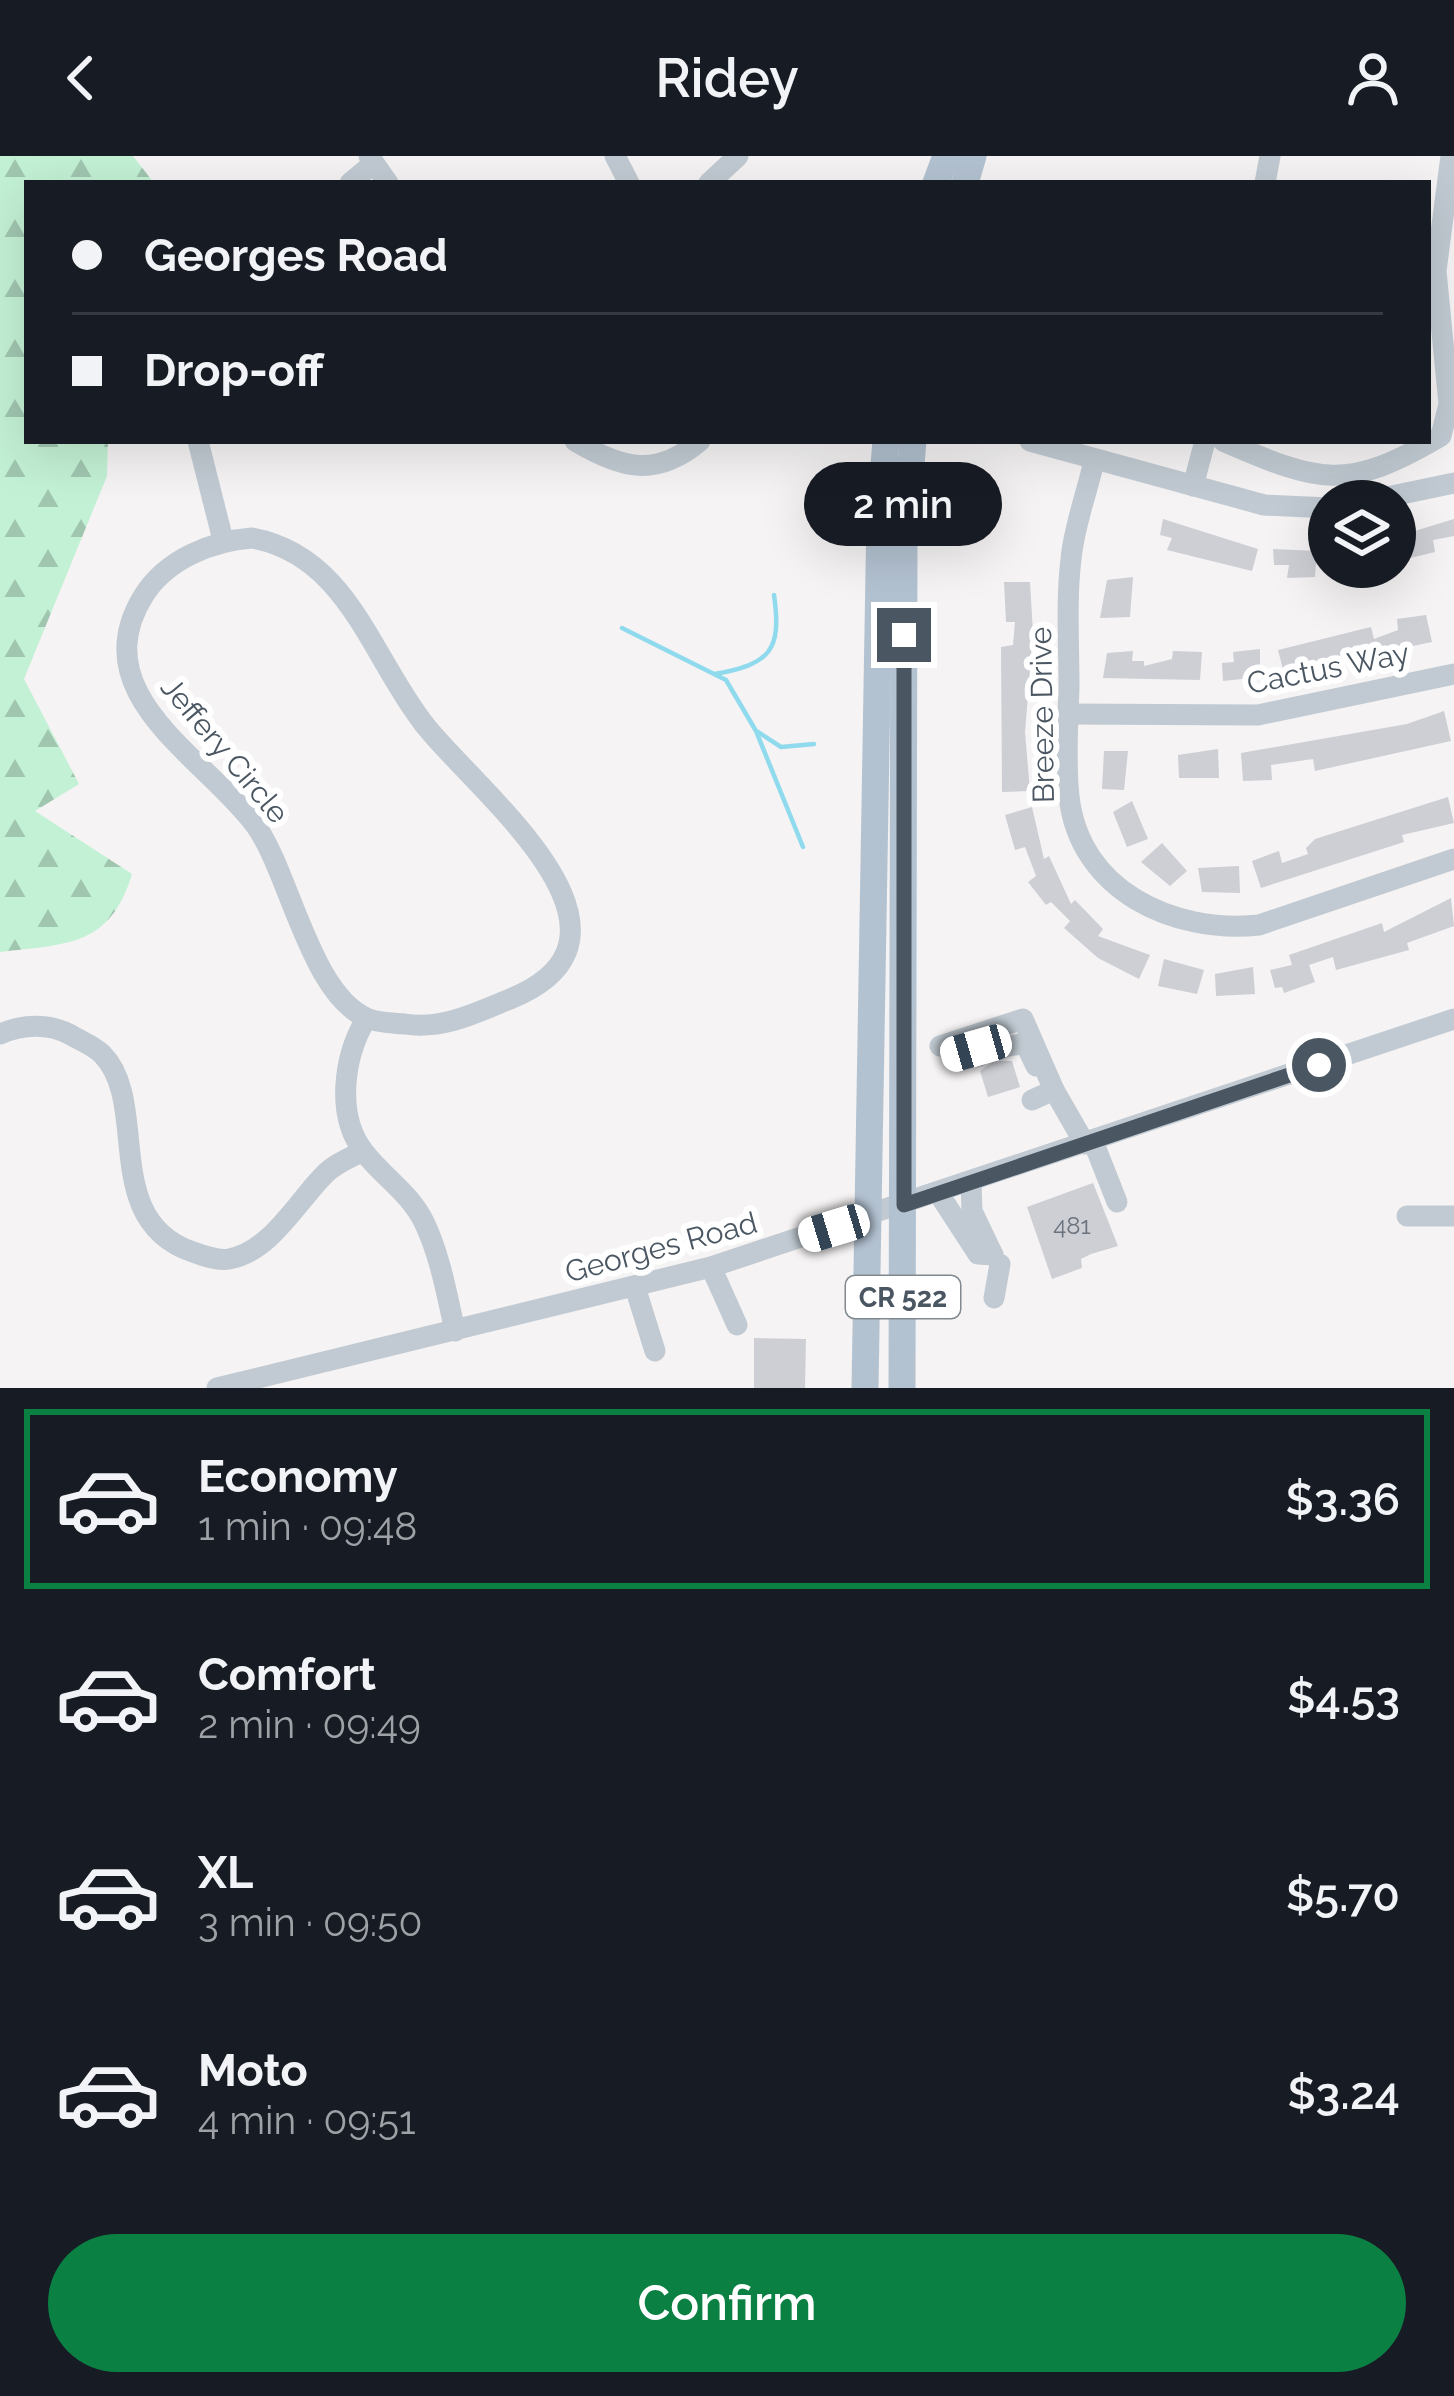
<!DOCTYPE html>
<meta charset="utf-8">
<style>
:root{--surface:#171b24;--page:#20242c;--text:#f1f3f6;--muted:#9ea1a6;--line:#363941;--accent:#0b8043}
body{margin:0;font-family:Raleway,sans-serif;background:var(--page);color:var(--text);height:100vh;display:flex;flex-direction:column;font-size:45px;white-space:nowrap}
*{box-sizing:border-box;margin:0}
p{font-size:39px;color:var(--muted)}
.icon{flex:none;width:66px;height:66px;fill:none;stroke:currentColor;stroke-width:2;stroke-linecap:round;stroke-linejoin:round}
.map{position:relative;height:1232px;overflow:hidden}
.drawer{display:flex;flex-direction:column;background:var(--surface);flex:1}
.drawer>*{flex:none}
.hud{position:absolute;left:24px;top:24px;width:1407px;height:264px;border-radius:0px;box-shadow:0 12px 48px #0002;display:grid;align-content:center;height:264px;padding:0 48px;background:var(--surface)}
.controls{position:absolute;left:1308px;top:324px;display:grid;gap:24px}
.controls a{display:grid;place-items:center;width:108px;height:108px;border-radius:50%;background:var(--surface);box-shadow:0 12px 48px #0002;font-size:60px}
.end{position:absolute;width:54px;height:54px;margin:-27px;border:15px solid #4a5661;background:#fff;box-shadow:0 0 0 6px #fff}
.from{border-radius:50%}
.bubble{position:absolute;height:84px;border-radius:42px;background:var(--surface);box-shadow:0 12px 48px #0002;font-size:39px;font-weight:600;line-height:84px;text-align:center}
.car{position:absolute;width:36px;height:72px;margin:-36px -18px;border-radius:15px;box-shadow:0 0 9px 3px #0007;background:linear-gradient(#fff 24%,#345 0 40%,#fff 0 76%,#345 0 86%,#fff 0)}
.hud b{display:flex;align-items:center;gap:42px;height:114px;font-size:45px}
.hud b+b{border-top:3px solid var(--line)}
.hud i{width:30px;height:30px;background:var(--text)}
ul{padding:21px 0 0;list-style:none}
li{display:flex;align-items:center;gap:36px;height:180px;margin:0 24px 18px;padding:0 24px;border:6px solid transparent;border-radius:0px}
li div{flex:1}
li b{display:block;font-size:45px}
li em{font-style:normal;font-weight:600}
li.current{border-color:var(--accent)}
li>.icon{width:108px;height:108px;stroke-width:1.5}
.cta{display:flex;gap:24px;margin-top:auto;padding:24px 48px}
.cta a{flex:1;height:138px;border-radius:72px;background:var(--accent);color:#fff;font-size:48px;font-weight:600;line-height:138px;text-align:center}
header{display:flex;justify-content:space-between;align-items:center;height:156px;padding:0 48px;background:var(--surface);font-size:54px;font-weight:600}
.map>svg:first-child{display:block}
</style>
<header><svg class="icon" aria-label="back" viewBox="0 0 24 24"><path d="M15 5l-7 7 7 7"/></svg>Ridey<svg class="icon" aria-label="person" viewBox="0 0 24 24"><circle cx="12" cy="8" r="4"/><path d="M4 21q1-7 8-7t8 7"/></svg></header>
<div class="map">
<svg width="1454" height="1232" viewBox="0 0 1454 1232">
<defs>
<pattern id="forest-firs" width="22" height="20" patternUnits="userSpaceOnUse" patternTransform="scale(3)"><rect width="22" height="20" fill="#c3f1d5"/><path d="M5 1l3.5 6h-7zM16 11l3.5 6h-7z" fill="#a0c6b0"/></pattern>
</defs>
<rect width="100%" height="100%" fill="#f5f3f3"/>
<path fill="url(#forest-firs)" d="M0,0h133l21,27h-127v258h81l-1,35 -83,203 55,105 -44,27 97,63c-22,73 -65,70 -132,78z"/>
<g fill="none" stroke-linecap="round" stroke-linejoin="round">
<g stroke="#90daee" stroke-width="4.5">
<polyline points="622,472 726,524 756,575 803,691"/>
<path d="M715,518c55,-10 67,-23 59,-79"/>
<polyline points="758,576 781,591 814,588"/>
</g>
</g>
<g fill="#cdcfd5">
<polygon points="1163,363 1258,393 1252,415 1167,394 1172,382 1160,379"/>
<polygon points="1454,363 1454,380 1433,384 1435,396 1398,405 1395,381"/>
<polygon points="1273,393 1317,395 1315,421 1287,422 1289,409 1274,409"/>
<polygon points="1133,421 1130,461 1100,462 1107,424"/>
<polygon points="1004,426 1030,426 1033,477 1025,576 1030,635 1002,636 1001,491 1013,489 1015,466 1006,466"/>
<polygon points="1426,459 1432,486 1284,517 1278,494 1371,471 1374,483 1398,474 1397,463"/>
<polygon points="1260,493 1260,521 1223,525 1222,507 1234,506 1233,496"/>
<polygon points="1133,495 1132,505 1144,505 1144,510 1172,503 1173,495 1202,496 1200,524 1103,522 1107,497"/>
<polygon points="1444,555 1451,585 1315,615 1313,603 1271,609 1272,624 1243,625 1241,597 1407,568"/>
<polygon points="1218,593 1219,622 1179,622 1178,599"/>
<polygon points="1104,595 1128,595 1124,634 1102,633"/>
<polygon points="1448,641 1454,667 1402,679 1404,686 1261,732 1252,705 1279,695 1282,707 1308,698 1306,692 1315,683"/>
<polygon points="1132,645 1148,683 1127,691 1113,656"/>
<polygon points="1032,651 1044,703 1049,700 1071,748 1075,744 1103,773 1098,780 1150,799 1139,823 1098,802 1064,772 1070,765 1051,746 1046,749 1028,726 1036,720 1025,691 1015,694 1005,659"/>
<polygon points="1162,687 1187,715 1170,730 1141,706"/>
<polygon points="1239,710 1240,737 1202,736 1198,712"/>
<polygon points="1451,742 1454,770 1407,787 1409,794 1336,814 1333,801 1309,809 1315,826 1284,837 1282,831 1275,832 1270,814 1292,809 1289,799 1382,767 1384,776"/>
<polygon points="1164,803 1204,814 1197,838 1158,830"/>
<polygon points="1253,811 1255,838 1216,840 1215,818"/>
<polygon points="993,905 1012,905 1020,931 988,941 980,915"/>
<polygon points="1093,1027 1118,1090 1091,1098 1081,1103 1082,1112 1052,1123 1027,1051"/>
<polygon points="754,1182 806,1183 805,1232 754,1232"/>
</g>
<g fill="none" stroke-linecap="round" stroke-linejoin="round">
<g stroke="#c1cad2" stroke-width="21">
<polyline points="369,0 388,27"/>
<polyline points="615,0 629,27"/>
<polyline points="350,27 374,7"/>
<polyline points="709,27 738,0"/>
<polyline points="1265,27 1270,0"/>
<polyline points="198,285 223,384"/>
<path d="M575,285c47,28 81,37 125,0"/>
<polyline points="1030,285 1264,349 1329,352"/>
<path d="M1223,285c97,42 123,51 218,-5l8,-32 -13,-133 15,-115"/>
<path d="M1094,305c-7,32 -20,65 -23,98 -5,41 -2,85 -2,128 -1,36 -4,74 0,109 10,95 105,138 190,129l195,-66"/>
<polyline points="1193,330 1205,285"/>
<polyline points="1368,345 1454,327"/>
<path d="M252,382c96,18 118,117 172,186 50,65 243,212 86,275 -34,14 -68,31 -105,25 -11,-1 -25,-1 -36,-5 -58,-22 -79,-145 -113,-193 -49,-68 -175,-131 -112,-231 23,-36 68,-54 108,-57z"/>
<polyline points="1068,558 1258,559 1454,518"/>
<path d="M366,863c-22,37 -31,96 -2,133 19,25 45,40 60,70 16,33 23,73 31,109"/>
<path d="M0,878c23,-10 49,-11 71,1 10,6 23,11 31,19 49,49 -3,166 91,198 11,4 25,9 36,7 41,-7 68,-57 95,-84 10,-11 26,-17 39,-24"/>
<polyline points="940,890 1023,863 1054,934"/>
<polyline points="999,892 1025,887 1036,910"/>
<polyline points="951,899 979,900"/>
<polyline points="1032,944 1054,934 1085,988"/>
<polyline points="1093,985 1117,1046"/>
<polyline points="971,1026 972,1055 993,1099"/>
<polyline points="939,1038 978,1098 993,1099"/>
<polyline points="1407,1060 1454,1060"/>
<polyline points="711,1111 737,1169"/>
<polyline points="635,1131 655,1195"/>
<polyline points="994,1142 1000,1108"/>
<polyline points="217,1232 711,1111 1454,863"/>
</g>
<g stroke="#b3c2d1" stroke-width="27">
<polyline points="936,27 946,0"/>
<polyline points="965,27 973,0"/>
<polyline points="865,1232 880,357 886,285"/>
<polyline points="902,1232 904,388 913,285"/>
</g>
</g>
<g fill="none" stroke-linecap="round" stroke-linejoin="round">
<polyline stroke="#4a5661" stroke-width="15" points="904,479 904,1049 1319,909"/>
</g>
<g text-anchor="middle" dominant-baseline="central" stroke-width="12" stroke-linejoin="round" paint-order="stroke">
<g font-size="24" fill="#6b747e">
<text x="1072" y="1069">481</text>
</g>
<rect fill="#fff" stroke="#808990" stroke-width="3" x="846" y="1120" width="114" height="42" rx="9"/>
<g font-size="27" font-weight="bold" fill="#4a5661">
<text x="903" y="1141">CR 522</text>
</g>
<g font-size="30" fill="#4a5661" stroke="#fff">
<text transform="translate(1328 512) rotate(-11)">Cactus Way</text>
<text transform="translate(1042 559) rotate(-91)">Breeze Drive</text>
<text transform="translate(225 594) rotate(50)">Jeffery Circle</text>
<text transform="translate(661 1091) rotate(-15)">Georges Road</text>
</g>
</g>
</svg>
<div class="controls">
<a><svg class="icon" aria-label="layers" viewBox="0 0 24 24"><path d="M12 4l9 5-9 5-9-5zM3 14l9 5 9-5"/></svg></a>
</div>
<i class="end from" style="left:1319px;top:909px"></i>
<i class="end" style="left:904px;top:479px"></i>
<div class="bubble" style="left:804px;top:306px;width:198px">2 min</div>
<i class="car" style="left:976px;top:892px;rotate:254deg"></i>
<i class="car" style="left:834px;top:1072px;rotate:253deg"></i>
<div class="hud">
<b><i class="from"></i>Georges Road</b>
<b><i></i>Drop-off</b>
</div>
</div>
<section class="drawer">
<ul>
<li class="current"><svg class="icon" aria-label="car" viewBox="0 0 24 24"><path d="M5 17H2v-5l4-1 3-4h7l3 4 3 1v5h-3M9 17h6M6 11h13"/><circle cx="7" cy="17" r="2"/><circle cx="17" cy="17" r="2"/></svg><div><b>Economy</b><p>1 min · 09:48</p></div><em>$3.36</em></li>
<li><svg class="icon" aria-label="car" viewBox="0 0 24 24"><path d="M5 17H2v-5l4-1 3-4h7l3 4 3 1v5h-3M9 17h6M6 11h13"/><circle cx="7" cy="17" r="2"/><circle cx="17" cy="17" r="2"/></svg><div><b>Comfort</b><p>2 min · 09:49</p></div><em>$4.53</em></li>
<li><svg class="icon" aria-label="car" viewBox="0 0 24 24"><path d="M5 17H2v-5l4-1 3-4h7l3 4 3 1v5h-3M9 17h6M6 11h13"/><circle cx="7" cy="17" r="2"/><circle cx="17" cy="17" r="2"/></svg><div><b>XL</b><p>3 min · 09:50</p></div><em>$5.70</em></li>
<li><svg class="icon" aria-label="car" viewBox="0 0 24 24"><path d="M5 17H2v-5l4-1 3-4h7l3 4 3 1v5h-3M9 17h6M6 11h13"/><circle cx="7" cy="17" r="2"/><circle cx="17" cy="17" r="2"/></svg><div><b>Moto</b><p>4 min · 09:51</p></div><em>$3.24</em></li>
</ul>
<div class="cta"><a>Confirm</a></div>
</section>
